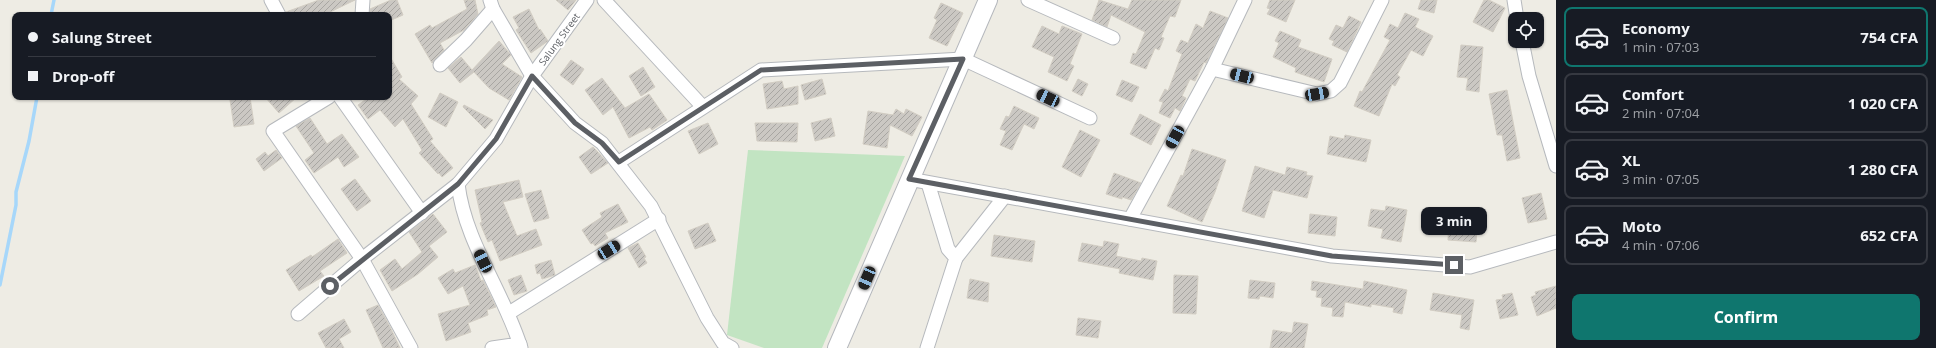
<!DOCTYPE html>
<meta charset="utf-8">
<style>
:root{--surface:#171b24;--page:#242831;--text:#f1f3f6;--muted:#9ea1a6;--line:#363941;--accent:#0f766e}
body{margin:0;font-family:"Open Sans",sans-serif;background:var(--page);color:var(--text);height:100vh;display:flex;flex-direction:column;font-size:15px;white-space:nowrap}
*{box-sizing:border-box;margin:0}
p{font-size:13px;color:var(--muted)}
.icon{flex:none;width:22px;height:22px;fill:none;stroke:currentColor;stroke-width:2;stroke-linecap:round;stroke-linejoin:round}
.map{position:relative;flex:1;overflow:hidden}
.side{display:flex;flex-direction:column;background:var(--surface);width:380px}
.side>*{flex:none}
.hud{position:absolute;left:12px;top:12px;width:380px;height:88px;border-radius:8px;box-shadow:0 1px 3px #0004;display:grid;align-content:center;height:88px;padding:0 16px;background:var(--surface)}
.controls{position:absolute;left:1508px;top:12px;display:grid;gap:8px}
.controls a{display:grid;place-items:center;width:36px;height:36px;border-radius:8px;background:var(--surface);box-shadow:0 1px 3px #0004;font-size:20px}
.end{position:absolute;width:18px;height:18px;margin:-9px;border:5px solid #5c5f64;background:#fff;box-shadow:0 0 0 2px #fff}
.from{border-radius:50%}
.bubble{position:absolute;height:28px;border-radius:8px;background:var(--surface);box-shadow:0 1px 3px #0004;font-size:13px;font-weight:700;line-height:28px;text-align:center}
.car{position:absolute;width:12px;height:24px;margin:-12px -6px;border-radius:5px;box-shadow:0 0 3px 1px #0007;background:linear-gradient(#222 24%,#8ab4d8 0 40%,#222 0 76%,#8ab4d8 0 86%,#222 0)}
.hud b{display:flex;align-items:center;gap:14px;height:38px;font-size:15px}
.hud b+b{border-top:1px solid var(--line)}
.hud i{width:10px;height:10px;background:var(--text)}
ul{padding:7px 0 0;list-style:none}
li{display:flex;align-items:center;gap:12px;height:60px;margin:0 8px 6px;padding:0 8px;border:2px solid var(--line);border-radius:8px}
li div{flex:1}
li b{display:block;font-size:15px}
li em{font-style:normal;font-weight:700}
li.current{border-color:var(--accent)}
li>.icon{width:36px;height:36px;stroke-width:1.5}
.primary-button{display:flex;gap:8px;margin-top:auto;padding:8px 16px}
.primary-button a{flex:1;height:46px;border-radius:8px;background:var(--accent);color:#fff;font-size:16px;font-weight:700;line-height:46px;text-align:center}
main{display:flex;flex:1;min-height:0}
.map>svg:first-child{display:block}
</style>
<main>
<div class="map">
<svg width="1556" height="348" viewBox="0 0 1556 348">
<defs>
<pattern id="building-hatch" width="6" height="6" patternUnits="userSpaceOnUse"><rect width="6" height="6" fill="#cbc8c3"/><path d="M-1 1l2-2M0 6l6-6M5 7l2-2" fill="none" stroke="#a8a6a2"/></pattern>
</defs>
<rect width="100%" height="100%" fill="#eeece4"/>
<polygon fill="#c2e4c2" points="748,150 905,156 822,348 764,348 727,335"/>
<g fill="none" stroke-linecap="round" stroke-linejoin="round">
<g stroke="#a7d7fa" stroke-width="3.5">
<polyline points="51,15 54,0"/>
<polyline points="0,285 16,205 16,192 29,141 37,97"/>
</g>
</g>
<g fill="url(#building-hatch)" stroke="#d2cdc3">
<polygon points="319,0 355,0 324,15 287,15 286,12"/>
<polygon points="391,0 397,0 403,15 389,21 389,15 370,15 370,9"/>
<polygon points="464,0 475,0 478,14 464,30 440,43 444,50 432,63 415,34 430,25 432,28 467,9"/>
<polygon points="556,0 576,0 568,10"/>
<polygon points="1099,0 1128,9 1132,0 1181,0 1175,17 1170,16 1161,37 1164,38 1159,50 1155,48 1146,69 1130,63 1133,53 1136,54 1145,32 1111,15 1107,27 1092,20"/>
<polygon points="1270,0 1295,0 1286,22 1267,14 1270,9 1267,8"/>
<polygon points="1421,0 1437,0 1434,13 1418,9"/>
<polygon points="1484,0 1489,0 1505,8 1493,32 1473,22"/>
<polygon points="941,3 963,13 947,46 929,38 937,20 934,18"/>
<polygon points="529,9 539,30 540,29 548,41 531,53 516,30 519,28 513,17"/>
<polygon points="1210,11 1228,18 1206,63 1204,62 1195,81 1190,79 1182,96 1186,98 1180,111 1175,108 1170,118 1159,113 1163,102 1159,101 1165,89 1168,91 1182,54 1176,51 1181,40 1188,43 1196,24 1203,28"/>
<polygon points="1405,13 1419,19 1415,27 1433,36 1423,56 1411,50 1397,75 1400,77 1395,86 1392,84 1379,116 1354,106 1360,91 1362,92 1390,40 1384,37 1390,24 1398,28"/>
<polygon points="1349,16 1361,22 1347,52 1332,45 1334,41 1329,39 1336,25 1343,28"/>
<polygon points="1042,26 1059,34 1062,26 1082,34 1070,64 1074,66 1067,81 1048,72 1054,57 1032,47"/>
<polygon points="1280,31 1301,40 1298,47 1332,59 1324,82 1295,72 1296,68 1273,57 1279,43 1275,41"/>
<polygon points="499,41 511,55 502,64 522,77 509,100 489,88 473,71 474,72 460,83 448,68 461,57 472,70"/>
<polygon points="1461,45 1483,47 1479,92 1466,90 1468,78 1457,77"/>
<polygon points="389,55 402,77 399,79 418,96 411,104 433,139 430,141 453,168 442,177 439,173 438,174 419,153 422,150 403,119 395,127 380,110 368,119 358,105 369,97 389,97"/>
<polygon points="571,60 584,69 573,85 560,75"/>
<polygon points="643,67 655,87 641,96 629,76"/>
<polygon points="602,78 625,108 649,94 667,120 652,130 650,127 629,138 613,107 603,115 585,90"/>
<polygon points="822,79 826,94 805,100 801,85"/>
<polygon points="1078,79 1088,84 1082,96 1072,91"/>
<polygon points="1122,80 1139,87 1132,102 1116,95"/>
<polygon points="782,81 784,89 798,86 798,104 767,109 763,84"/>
<polygon points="1507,90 1520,158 1507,161 1502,135 1497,135 1489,94"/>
<polygon points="440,93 458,102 446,127 428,117"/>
<polygon points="250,97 254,124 234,127 230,100"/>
<polygon points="265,97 297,97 279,113"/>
<polygon points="464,105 493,120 485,129 463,107"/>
<polygon points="1014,106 1039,118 1034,129 1024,124 1012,150 1000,145 1006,131 1000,129 1006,116 1009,117"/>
<polygon points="896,109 904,114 906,109 922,117 912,136 890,125 887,148 863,144 868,111 893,115"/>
<polygon points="1140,114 1161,125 1151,145 1130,134"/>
<polygon points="310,118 327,144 342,134 359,157 344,167 338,157 314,173 305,160 314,153 296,126"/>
<polygon points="831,118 835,136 815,141 811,123"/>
<polygon points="708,123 718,144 699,154 688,131"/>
<polygon points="755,123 798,123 797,142 757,141"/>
<polygon points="1080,130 1100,140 1081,177 1062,167"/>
<polygon points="1345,135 1371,140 1366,162 1327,154 1330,136 1344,139"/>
<polygon points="593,147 608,163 591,174 579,157"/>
<polygon points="1192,149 1226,160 1215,192 1202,222 1167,206 1181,175 1183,176"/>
<polygon points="276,150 282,158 264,171 256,159 265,152 268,156"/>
<polygon points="1255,166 1285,175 1287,167 1307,172 1306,175 1313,176 1307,198 1273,190 1264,218 1242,211"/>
<polygon points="1114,173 1141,183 1131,200 1122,197 1122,199 1106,194"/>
<polygon points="355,179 371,201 357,211 341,189"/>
<polygon points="519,180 523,197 503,202 517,236 536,229 542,245 500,261 492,240 488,242 480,223 482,222 475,190"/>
<polygon points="541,190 549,218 534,222 525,194"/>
<polygon points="1541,193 1547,219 1528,223 1522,198"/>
<polygon points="618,204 628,222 605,233 608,238 595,246 593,243 591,244 582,230 602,217 600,213"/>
<polygon points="1386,206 1407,210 1401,242 1381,238 1383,229 1368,226 1371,209 1385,211"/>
<polygon points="433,214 447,232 429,246 438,257 418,274 392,291 380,270 395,259 402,269 422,252 409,232"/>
<polygon points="1310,214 1337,217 1335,236 1308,233"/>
<polygon points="1465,219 1478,220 1476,242 1448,240 1449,220 1465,221"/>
<polygon points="708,223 716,241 695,249 688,231"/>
<polygon points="994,235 1035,241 1032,262 991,256"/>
<polygon points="338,239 347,253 320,271 324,276 299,291 286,270 311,255 312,257"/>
<polygon points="1104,241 1119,244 1116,256 1141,261 1142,258 1157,261 1153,280 1119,273 1120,269 1078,261 1082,243 1103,247"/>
<polygon points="638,243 646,257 644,258 647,263 639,268 628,248"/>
<polygon points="551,260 555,275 542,279 540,273 537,274 535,265"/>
<polygon points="475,265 481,281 483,280 496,307 487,310 488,315 468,323 471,332 446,341 438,314 470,305 463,286 448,294 438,278 453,269 455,273"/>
<polygon points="521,275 527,291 514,295 508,280"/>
<polygon points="1174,275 1198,276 1196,314 1173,313"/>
<polygon points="970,279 989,283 988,302 967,298"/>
<polygon points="1250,280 1275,283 1273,298 1260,296 1259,299 1248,298"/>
<polygon points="1312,281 1363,289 1364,281 1407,290 1402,314 1393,312 1394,308 1371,304 1371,307 1345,302 1343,317 1332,316 1333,308 1321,306 1322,298 1316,297 1317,291 1311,290"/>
<polygon points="1556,286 1556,308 1537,316 1531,297 1536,295 1535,292"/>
<polygon points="1433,293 1474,300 1469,330 1460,328 1462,315 1430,310"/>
<polygon points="1512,293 1518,315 1500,319 1496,300 1503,299 1502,295"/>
<polygon points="378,305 390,327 400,348 383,348 366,310"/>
<polygon points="1078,318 1101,321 1098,338 1076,335"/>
<polygon points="344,319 351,332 339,339 344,348 326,348 318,333"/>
<polygon points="1294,322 1308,324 1304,348 1270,348 1273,330 1292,333"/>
</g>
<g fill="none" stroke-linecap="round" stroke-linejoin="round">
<g stroke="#b6b9bd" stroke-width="15">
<g id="street">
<polyline points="271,0 279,15"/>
<polyline points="490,0 493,9 532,76 575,123 602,143 651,206 707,318 723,343 732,348"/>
<polyline points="604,0 703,107"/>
<polyline points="1028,0 1113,38"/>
<polyline points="1514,0 1517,19"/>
<polyline points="362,15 363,0"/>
<polyline points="1522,41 1529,76 1556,166"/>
<polyline points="440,65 466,40 493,9"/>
<polyline points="1212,69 1317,94 1331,91 1340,83 1382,0"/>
<polyline points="329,97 273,131 362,259 411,348"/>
<polyline points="340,97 422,213"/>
<polyline points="619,162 761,70 963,59 1090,118"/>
<polyline points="909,179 1332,256 1470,267 1556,242"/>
<path d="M458,184c7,59 46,108 63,164"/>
<polyline points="1130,219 1212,69 1245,0"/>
<polyline points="956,258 1005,196"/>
<polyline points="509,313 659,219"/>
<polyline points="298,314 362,259 458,184 496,139 532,76 587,0"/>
<polyline points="492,348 520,344"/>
<polyline points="927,348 956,258 948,249 928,183"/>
</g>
</g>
<g stroke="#b5b8bd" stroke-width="20">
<polyline id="secondary" points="837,348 988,0"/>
</g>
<use href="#street" stroke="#fff" stroke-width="13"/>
<use href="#secondary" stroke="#fff" stroke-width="18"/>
</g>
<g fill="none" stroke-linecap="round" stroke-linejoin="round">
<polyline stroke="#5c5f64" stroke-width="5" points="330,286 458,184 496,139 532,76 575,123 602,143 619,162 761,70 963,59 909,179 1332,256 1454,265"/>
</g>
<g text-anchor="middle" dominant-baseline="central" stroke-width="4" stroke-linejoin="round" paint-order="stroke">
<g font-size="10" fill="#5c5f64" stroke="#fff">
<text transform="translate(559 39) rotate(-54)">Salung Street</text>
</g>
</g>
</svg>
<div class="controls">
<a><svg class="icon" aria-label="locate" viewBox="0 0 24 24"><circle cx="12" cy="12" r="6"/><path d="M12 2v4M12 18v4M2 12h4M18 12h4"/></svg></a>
</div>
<i class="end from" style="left:330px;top:286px"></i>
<i class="end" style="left:1454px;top:265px"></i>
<div class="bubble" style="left:1421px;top:207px;width:66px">3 min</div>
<i class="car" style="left:1242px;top:76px;rotate:284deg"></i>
<i class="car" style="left:1317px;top:94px;rotate:80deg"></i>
<i class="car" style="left:1048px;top:98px;rotate:295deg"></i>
<i class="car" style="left:1175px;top:137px;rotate:209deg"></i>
<i class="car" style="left:609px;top:250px;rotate:58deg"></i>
<i class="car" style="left:483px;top:261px;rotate:334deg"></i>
<i class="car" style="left:867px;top:278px;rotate:203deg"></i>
<div class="hud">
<b><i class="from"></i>Salung Street</b>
<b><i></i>Drop-off</b>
</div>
</div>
<section class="side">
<ul>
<li class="current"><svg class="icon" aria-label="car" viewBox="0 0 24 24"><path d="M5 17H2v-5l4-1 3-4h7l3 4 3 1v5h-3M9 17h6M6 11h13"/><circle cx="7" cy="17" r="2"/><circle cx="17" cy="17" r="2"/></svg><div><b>Economy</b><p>1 min · 07:03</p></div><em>754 CFA</em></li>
<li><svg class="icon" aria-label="car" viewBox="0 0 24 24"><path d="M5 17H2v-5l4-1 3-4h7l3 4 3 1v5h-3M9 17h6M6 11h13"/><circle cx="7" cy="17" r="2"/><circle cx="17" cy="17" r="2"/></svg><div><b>Comfort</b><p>2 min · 07:04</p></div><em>1 020 CFA</em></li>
<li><svg class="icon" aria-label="car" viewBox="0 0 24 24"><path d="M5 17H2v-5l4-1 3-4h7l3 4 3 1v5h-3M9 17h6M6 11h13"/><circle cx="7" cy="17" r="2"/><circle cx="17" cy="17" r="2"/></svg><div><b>XL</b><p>3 min · 07:05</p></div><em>1 280 CFA</em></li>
<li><svg class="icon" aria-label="car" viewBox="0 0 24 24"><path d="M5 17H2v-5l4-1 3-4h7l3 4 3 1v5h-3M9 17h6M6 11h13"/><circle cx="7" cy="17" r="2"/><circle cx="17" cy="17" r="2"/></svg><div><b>Moto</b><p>4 min · 07:06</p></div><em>652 CFA</em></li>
</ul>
<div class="primary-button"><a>Confirm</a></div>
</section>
</main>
